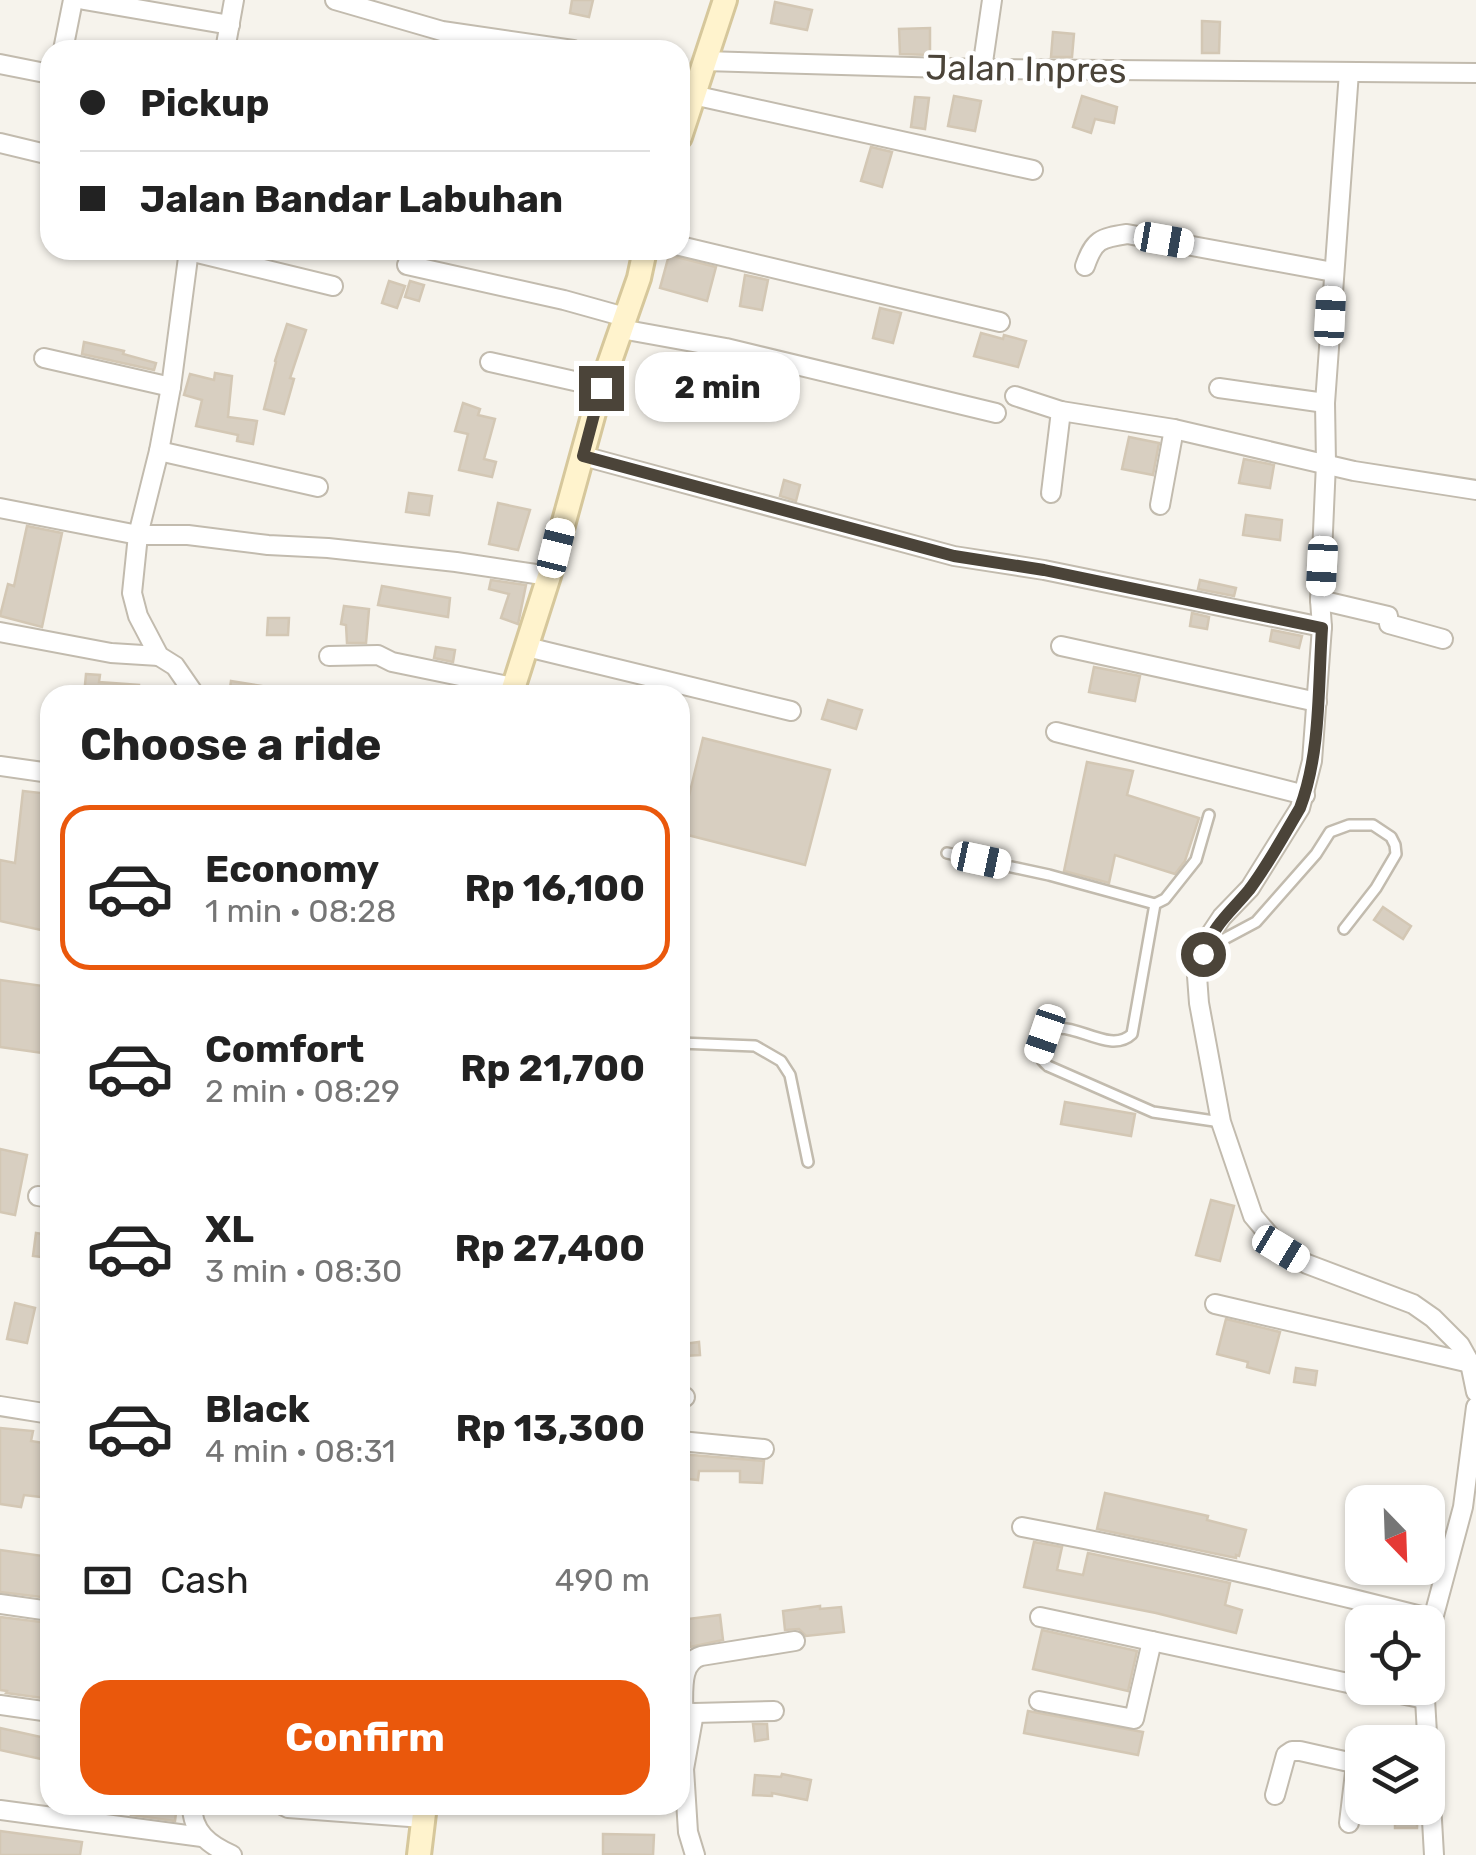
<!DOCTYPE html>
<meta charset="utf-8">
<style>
:root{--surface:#fff;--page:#f6f6f6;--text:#222;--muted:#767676;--line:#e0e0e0;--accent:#ea580c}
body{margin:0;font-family:Rubik,sans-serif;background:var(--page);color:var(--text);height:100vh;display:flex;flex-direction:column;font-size:38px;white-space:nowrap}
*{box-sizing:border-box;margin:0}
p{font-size:32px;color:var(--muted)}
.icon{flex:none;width:55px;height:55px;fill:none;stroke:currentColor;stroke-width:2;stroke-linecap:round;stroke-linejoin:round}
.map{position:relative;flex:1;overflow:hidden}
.drawer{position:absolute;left:40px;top:685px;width:650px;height:1130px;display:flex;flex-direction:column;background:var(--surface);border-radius:30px;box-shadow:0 2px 8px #0004}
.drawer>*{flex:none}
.banner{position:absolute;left:40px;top:40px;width:650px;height:220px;border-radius:30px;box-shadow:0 2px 8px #0004;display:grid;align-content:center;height:220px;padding:0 40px;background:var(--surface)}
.needle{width:65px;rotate:157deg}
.fabs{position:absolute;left:1345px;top:1485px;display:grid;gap:20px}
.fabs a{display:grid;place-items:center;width:100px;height:100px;border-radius:20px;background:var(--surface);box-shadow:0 2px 8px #0004;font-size:50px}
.end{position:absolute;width:45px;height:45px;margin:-22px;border:12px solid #4b4439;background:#fff;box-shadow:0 0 0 5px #fff}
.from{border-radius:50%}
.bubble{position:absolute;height:70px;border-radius:30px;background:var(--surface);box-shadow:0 2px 8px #0004;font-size:32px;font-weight:700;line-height:70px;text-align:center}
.car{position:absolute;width:30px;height:60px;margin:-30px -15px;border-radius:12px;box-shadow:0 0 8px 2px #0007;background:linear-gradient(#fff 24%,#345 0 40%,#fff 0 76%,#345 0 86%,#fff 0)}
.banner b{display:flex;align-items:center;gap:35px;height:95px;font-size:38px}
.banner b+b{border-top:2px solid var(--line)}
.banner i{width:25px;height:25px;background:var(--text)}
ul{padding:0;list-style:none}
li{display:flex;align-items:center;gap:30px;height:165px;margin:0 20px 15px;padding:0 20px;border:5px solid transparent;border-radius:30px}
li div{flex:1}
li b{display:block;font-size:38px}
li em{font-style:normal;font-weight:700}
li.current{border-color:var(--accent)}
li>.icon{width:90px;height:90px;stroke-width:1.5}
h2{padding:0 40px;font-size:45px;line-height:120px}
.pay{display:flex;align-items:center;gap:25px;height:110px;padding:0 40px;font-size:38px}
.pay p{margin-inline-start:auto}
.primary-button{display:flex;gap:20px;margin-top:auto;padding:20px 40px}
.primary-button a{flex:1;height:115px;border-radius:30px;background:var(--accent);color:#fff;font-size:40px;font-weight:700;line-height:115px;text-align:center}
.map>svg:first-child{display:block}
</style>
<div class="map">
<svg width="1476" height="1855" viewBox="0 0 1476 1855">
<rect width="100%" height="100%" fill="#f6f3ec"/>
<g fill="#d8cfc1" stroke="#d3c7b4" stroke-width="2.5">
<polygon points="572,0 593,0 589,17 570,13"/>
<polygon points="775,2 812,10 807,30 771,23"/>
<polygon points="1202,21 1220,22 1219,53 1202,53"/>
<polygon points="930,28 930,55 900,54 899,29"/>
<polygon points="1053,32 1074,34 1072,57 1051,57"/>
<polygon points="954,96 981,101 975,131 948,126"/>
<polygon points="1082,96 1117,107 1114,123 1095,119 1091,133 1073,127"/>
<polygon points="915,97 929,98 925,129 911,127"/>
<polygon points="871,147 892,152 882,187 861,181"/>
<polygon points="669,255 716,267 707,301 660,288"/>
<polygon points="745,275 768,280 762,310 740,306"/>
<polygon points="389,281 405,286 397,308 382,303"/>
<polygon points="410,281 424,285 419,301 405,297"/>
<polygon points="880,308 901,313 893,343 873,338"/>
<polygon points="287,324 306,330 290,378 294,379 284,414 264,409 276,362 275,361"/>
<polygon points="981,333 1003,339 1004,335 1026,341 1018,367 974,356"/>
<polygon points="84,342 124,351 123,354 156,363 154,370 82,354"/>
<polygon points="666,354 689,362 681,387 658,380"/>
<polygon points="215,373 232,376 228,417 257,421 253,444 237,441 238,435 196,426 202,400 184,395 190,374 214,380"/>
<polygon points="463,403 480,409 478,415 495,419 484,459 496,462 492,477 459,470 468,434 455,431"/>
<polygon points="1129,437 1159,443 1153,475 1122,469"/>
<polygon points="1244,459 1274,465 1270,488 1239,483"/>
<polygon points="784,480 800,485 796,501 780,496"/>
<polygon points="409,493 432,496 429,515 406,512"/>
<polygon points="498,503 530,510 518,550 489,544"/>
<polygon points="1246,515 1282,520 1280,540 1243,535"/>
<polygon points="27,526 62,533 42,627 0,616 8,584 14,586"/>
<polygon points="491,580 526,585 518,624 501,618 509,594 489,589"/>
<polygon points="1200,580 1236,588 1234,596 1198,589"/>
<polygon points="382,586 450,598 448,617 378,605"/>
<polygon points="344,606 369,609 366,643 347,643 346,625 341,624"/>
<polygon points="1192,613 1209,617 1207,629 1190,626"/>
<polygon points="268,618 289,618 288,635 267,635"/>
<polygon points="1272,630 1302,636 1299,648 1270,641"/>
<polygon points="436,647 455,650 453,662 434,658"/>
<polygon points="1094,667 1140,676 1135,701 1089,692"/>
<polygon points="86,674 100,675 99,682 139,685 139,695 84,695"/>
<polygon points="231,681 274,688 273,695 229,695"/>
<polygon points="828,700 862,710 856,729 822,719"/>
<polygon points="703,738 830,770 805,865 680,833"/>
<polygon points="1087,762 1133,771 1127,795 1199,818 1185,861 1175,874 1115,855 1109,883 1064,871"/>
<polygon points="23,791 50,794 50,932 0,921 0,860 15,863"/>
<polygon points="1383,907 1411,926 1403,939 1374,920"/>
<polygon points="0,980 50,987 50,1054 0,1047"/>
<polygon points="1065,1102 1135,1114 1131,1136 1061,1124"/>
<polygon points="0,1149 27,1155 15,1215 0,1212"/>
<polygon points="1211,1200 1234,1206 1220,1261 1196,1255"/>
<polygon points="36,1233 50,1235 50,1258 33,1256"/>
<polygon points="15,1303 35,1308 27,1343 7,1339"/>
<polygon points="1226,1319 1280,1332 1269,1373 1247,1367 1248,1362 1217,1354"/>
<polygon points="699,1342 700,1355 684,1356 683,1344"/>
<polygon points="1296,1368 1317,1371 1315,1385 1294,1382"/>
<polygon points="0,1428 33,1431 31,1441 50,1444 50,1498 24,1495 21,1507 0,1504"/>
<polygon points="680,1454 764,1461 762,1483 740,1482 740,1471 699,1471 698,1480 680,1478"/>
<polygon points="1105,1493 1208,1516 1207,1520 1246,1530 1239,1556 1236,1555 1236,1558 1097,1529"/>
<polygon points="1034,1542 1062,1547 1057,1570 1083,1575 1088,1553 1230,1583 1225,1605 1242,1610 1236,1633 1156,1613 1024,1587"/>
<polygon points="0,1550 50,1557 50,1598 0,1592"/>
<polygon points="820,1606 820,1609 841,1607 844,1632 806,1636 799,1629 785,1630 783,1611"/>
<polygon points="720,1615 723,1640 690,1647 690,1643 680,1644 680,1620"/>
<polygon points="0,1617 50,1623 50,1699 6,1693 7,1691 0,1690"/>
<polygon points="1042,1630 1137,1651 1128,1691 1033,1669"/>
<polygon points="1028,1711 1143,1732 1138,1755 1024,1733"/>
<polygon points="753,1724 767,1724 768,1739 755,1741"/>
<polygon points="0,1728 50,1739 50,1761 0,1750"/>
<polygon points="782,1774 811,1780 807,1800 772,1793 772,1796 753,1795 755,1775 781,1777"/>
<polygon points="133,1805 177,1805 175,1821 131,1815"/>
<polygon points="1366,1808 1418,1808 1417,1828 1395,1828 1395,1822 1365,1820"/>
<polygon points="0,1831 82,1842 80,1855 0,1855"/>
<polygon points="603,1834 654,1835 653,1855 603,1854"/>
</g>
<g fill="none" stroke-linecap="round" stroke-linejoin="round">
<g stroke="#c2bbae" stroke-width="14">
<g id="lane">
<path d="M1209,815l-13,45 -31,39 -10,5 -23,130c-27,26 -77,-33 -91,11 -3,11 -1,14 7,21l105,46 68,10"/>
<polyline points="947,853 1049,875 1155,904"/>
<polyline points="1210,950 1226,938 1256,922 1316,854 1330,832 1349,825 1373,825 1391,837 1395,845 1396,854 1376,888 1344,929"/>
<polyline points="680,1043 755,1046 781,1061 790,1075 808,1162"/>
</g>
</g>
<g stroke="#c2bbae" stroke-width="22">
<g id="street">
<polyline points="84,0 230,25"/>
<polyline points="335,0 442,31 573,50"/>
<polyline points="63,50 73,0"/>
<polyline points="225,50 234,0"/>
<polyline points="704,61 982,69 1476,73"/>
<polyline points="0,64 50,74"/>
<polyline points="982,69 992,0"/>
<polyline points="1349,72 1325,403 1326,463 1320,600 1322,627 1312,761 1300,808 1250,888 1222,917 1210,935 1197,976 1199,1003 1221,1122 1253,1216 1281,1249 1307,1264 1413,1304 1433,1318 1460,1345 1470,1363 1476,1392"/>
<polyline points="693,95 1033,170"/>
<polyline points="0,143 50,155"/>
<polyline points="680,246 1000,322"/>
<polyline points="189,250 171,387 159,451 138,535 132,593 138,616 159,656 175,666 195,695"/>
<polyline points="189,251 333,286"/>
<polyline points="407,265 564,300 625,317"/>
<path d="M1085,266c9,-26 15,-28 42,-32l206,38"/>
<polyline points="621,329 726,348 996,413"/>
<polyline points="44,358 171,387"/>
<polyline points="490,362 601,387"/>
<polyline points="1219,388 1325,403"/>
<polyline points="1015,396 1061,411 1174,429 1354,471 1476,490"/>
<polyline points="159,451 318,487"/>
<polyline points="583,456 954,556 1044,570 1322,627"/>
<polyline points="1051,493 1061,411"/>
<polyline points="1160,505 1174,429"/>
<polyline points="0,508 138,535 188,535 268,545 328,548 456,562 549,576"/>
<polyline points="1320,600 1388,616 1389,624 1443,639"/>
<polyline points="0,632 111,653 159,656"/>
<polyline points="1061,646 1317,702"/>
<polyline points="527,647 791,711"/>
<polyline points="329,656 378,655 392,662 513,687"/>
<polyline points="1056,732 1305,795"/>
<polyline points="0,766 50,773"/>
<polyline points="38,1196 50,1198"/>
<polyline points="1215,1304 1470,1363"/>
<polyline points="680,1396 685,1397"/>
<polyline points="0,1406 50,1414"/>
<polyline points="680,1441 764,1449"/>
<path d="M1022,1527c138,26 275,57 411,92"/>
<polyline points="0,1604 50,1611"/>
<polyline points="1040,1617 1362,1686"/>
<polyline points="1428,1673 1433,1619 1463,1507 1476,1407"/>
<polyline points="1371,1688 1425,1699"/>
<polyline points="1426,1688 1425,1699 1434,1855"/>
<polyline points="1039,1701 1134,1719 1152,1641"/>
<polyline points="0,1705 50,1712"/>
<polyline points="680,1712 694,1713 684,1769 688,1832 695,1855"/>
<path d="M683,1712c1,-20 -4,-49 18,-56l94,-15"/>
<polyline points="694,1713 774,1711"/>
<polyline points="1275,1795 1286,1755 1292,1751 1300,1751 1362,1765"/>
<path d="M192,1805c0,27 17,40 40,50"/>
<polyline points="282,1805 288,1808 423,1818"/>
<polyline points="0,1810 202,1837"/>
<polyline points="1349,1823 1356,1764"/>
</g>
</g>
<g stroke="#d6c79b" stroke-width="28">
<g id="secondary">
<polyline points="680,137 725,0"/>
<polyline points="511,695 549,576 601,387 639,278 645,250"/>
<polyline points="419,1855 425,1805"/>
</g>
</g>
<use href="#lane" stroke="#fff" stroke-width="9"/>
<use href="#street" stroke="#fff" stroke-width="18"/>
<use href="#secondary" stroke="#fff3cd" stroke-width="22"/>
</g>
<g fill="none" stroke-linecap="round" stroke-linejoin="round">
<path stroke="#4b4439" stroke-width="12" d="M601,388l-18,68 371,100 90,14 278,58c-4,59 -1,124 -22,180 -16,27 -32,57 -51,82 -20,24 -34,33 -46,64"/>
</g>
<g text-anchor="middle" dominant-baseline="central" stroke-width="9" stroke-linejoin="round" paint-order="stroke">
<g font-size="35" fill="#4b4439" stroke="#fff">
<text transform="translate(1026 69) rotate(1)">Jalan Inpres</text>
</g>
</g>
</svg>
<div class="fabs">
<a><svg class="needle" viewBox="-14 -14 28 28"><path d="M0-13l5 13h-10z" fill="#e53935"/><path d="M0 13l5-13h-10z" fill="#767676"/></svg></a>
<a><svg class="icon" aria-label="locate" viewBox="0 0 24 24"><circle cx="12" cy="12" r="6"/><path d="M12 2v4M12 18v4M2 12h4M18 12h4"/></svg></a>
<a><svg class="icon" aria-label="layers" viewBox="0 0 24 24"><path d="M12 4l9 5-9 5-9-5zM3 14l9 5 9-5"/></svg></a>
</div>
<i class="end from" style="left:1203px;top:954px"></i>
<i class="end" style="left:601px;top:388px"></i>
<div class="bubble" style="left:635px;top:352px;width:165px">2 min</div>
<i class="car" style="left:1164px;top:240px;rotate:100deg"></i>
<i class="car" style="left:1330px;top:316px;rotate:3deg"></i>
<i class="car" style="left:556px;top:548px;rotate:14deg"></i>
<i class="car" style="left:1322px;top:566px;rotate:183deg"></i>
<i class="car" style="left:981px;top:860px;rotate:102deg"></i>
<i class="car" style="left:1045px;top:1034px;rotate:199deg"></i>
<i class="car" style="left:1281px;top:1249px;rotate:121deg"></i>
<div class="banner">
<b><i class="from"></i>Pickup</b>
<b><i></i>Jalan Bandar Labuhan</b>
</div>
<section class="drawer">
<h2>Choose a ride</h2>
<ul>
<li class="current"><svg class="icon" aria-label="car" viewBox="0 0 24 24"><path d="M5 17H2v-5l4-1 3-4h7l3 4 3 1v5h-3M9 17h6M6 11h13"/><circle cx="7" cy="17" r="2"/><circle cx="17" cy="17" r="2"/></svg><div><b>Economy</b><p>1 min · 08:28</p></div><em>Rp 16,100</em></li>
<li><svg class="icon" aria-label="car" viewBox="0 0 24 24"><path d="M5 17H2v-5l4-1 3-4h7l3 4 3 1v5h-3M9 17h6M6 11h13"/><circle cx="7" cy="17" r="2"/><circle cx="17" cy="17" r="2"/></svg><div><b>Comfort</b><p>2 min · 08:29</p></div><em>Rp 21,700</em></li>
<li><svg class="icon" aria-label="car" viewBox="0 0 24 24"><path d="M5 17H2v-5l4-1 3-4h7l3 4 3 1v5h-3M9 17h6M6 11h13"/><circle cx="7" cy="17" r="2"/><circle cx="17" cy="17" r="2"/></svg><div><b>XL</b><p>3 min · 08:30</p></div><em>Rp 27,400</em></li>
<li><svg class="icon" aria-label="car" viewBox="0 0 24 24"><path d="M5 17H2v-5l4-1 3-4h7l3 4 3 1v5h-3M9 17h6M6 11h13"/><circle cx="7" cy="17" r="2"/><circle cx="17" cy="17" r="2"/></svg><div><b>Black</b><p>4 min · 08:31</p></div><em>Rp 13,300</em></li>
</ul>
<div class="pay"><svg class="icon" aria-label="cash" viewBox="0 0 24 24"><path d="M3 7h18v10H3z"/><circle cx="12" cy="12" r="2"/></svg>Cash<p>490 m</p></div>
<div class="primary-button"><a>Confirm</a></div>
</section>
</div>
